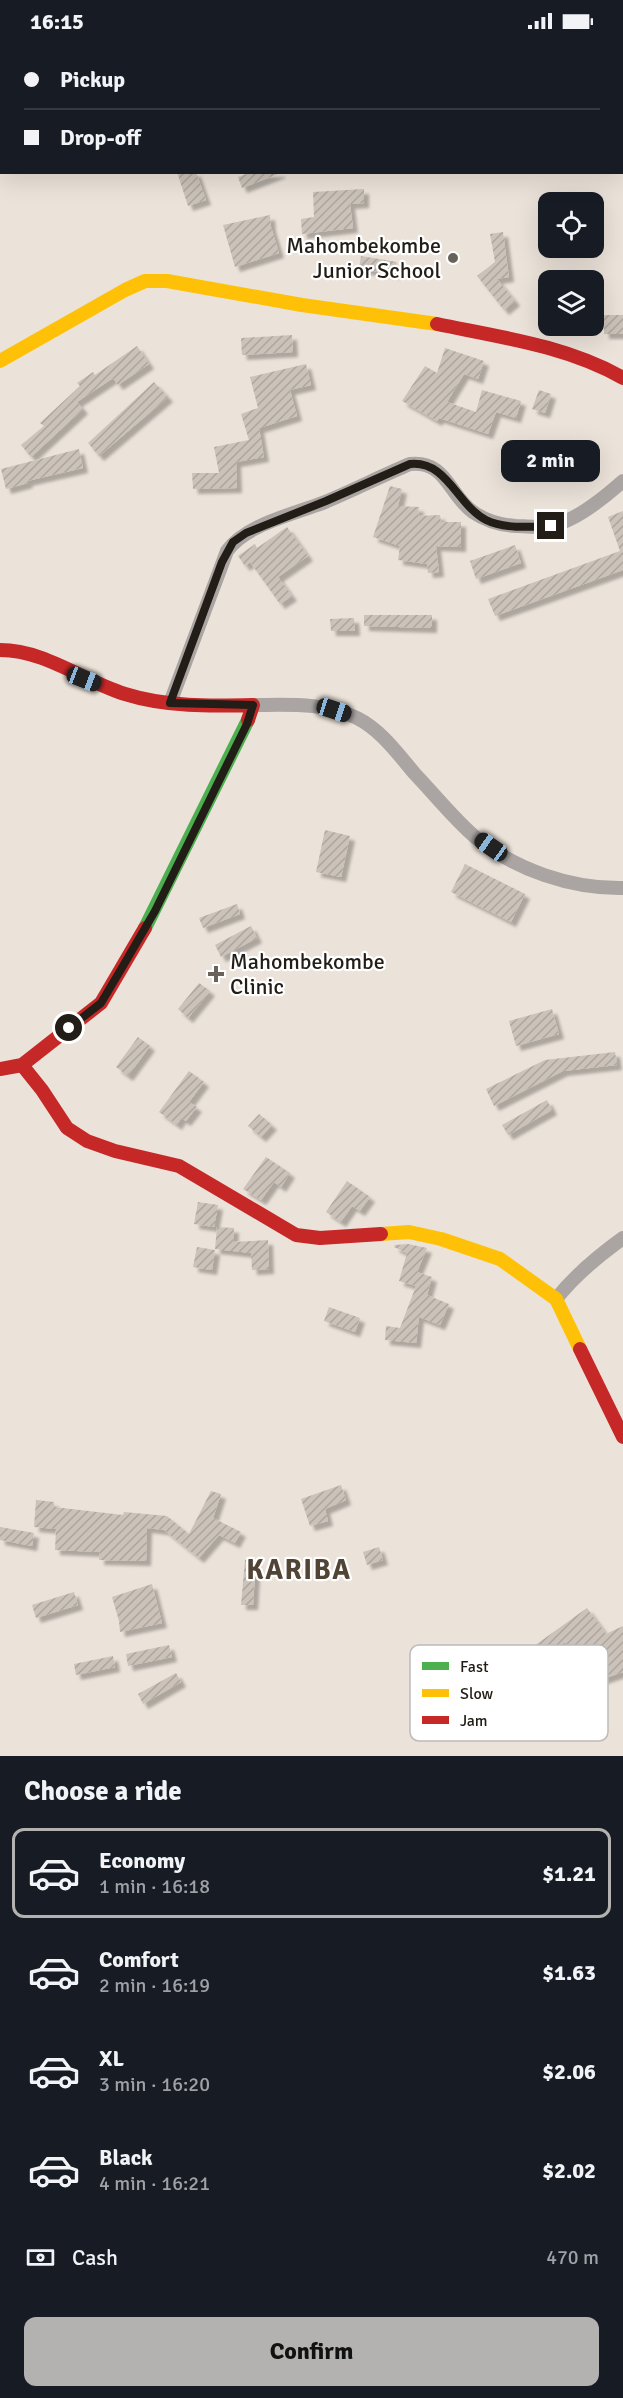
<!DOCTYPE html>
<meta charset="utf-8">
<style>
:root{--surface:#171b24;--page:#242831;--text:#f1f3f6;--muted:#9ea1a6;--line:#363941;--accent:#b3b2b0}
body{margin:0;font-family:Signika,sans-serif;background:var(--page);color:var(--text);height:100vh;display:flex;flex-direction:column;font-size:22px;white-space:nowrap}
*{box-sizing:border-box;margin:0}
p{font-size:20px;color:var(--muted)}
.icon{flex:none;width:33px;height:33px;fill:none;stroke:currentColor;stroke-width:2;stroke-linecap:round;stroke-linejoin:round}
.map{position:relative;height:1714px;overflow:hidden}
.details{display:flex;flex-direction:column;background:var(--surface);flex:1}
.details>*{flex:none}
.banner{position:absolute;left:0px;top:0px;width:624px;height:132px;box-shadow:0 6px 24px #0002;display:grid;align-content:center;height:132px;padding:0 24px;background:var(--surface)}
.controls{position:absolute;left:538px;top:150px;display:grid;gap:12px}
.controls a{display:grid;place-items:center;width:66px;height:66px;border-radius:12px;background:var(--surface);box-shadow:0 6px 24px #0002;font-size:30px}
.end{position:absolute;width:27px;height:27px;margin:-14px;border:8px solid #221d16;background:#fff;box-shadow:0 0 0 3px #fff}
.from{border-radius:50%}
.bubble{position:absolute;height:42px;border-radius:12px;background:var(--surface);box-shadow:0 6px 24px #0002;font-size:20px;font-weight:700;line-height:42px;text-align:center}
.car{position:absolute;width:18px;height:36px;margin:-18px -9px;border-radius:8px;box-shadow:0 0 4px 2px #0007;background:linear-gradient(#222 24%,#8ab4d8 0 40%,#222 0 76%,#8ab4d8 0 86%,#222 0)}
.banner b{display:flex;align-items:center;gap:21px;height:57px;font-size:22px}
.banner b+b{border-top:2px solid var(--line)}
.banner i{width:15px;height:15px;background:var(--text)}
ul{padding:0;list-style:none}
li{display:flex;align-items:center;gap:18px;height:90px;margin:0 12px 9px;padding:0 12px;border:3px solid transparent;border-radius:12px}
li div{flex:1}
li b{display:block;font-size:22px}
li em{font-style:normal;font-weight:700}
li.current{border-color:var(--accent)}
li>.icon{width:54px;height:54px;stroke-width:1.5}
h2{padding:0 24px;font-size:27px;line-height:72px}
.pay{display:flex;align-items:center;gap:15px;height:66px;padding:0 24px;font-size:22px}
.pay p{margin-inline-start:auto}
.primary-button{display:flex;gap:12px;margin-top:auto;padding:12px 24px}
.primary-button a{flex:1;height:69px;border-radius:12px;background:var(--accent);color:#111;font-size:24px;font-weight:700;line-height:69px;text-align:center}
.status{display:flex;justify-content:space-between;align-items:center;height:42px;padding:0 30px;background:var(--surface);direction:ltr}
.status svg{height:16px;fill:currentColor}
.map>svg:first-child{display:block}
</style>
<div class="status"><b>16:15</b><svg viewBox="0 0 49 12"><path d="M0 12V9h3v3zM5 12V6h3v6zM10 12V3h3v9zM15 12V0h3v12zM26 1h20v11H26zM47 4h2v5h-2z"/></svg></div>
<div class="map">
<svg width="623" height="1714" viewBox="0 0 623 1714">
<defs>
<pattern id="building-hatch" width="6" height="6" patternUnits="userSpaceOnUse" patternTransform="scale(1.5)"><rect width="6" height="6" fill="#cbc2b9"/><path d="M-1 1l2-2M0 6l6-6M5 7l2-2" fill="none" stroke="#aea69e"/></pattern>
<filter id="shadow"><feDropShadow dx="5" dy="5" stdDeviation="1.5" flood-color="#0004"/></filter>
</defs>
<rect width="100%" height="100%" fill="#ebe2d9"/>
<g fill="url(#building-hatch)" filter="url(#shadow)">
<polygon points="177,130 196,130 206,158 188,164"/>
<polygon points="251,130 280,130 281,131 242,146 238,135"/>
<polygon points="364,147 364,161 350,162 353,186 302,192 301,177 314,175 313,150"/>
<polygon points="270,173 271,185 279,211 235,225 223,183"/>
<polygon points="503,190 509,235 497,237 515,259 504,268 477,234 495,220 490,192"/>
<polygon points="361,214 397,220 394,232 359,227"/>
<rect x="604" y="273" width="19" height="19"/>
<polygon points="292,293 293,310 242,313 241,296"/>
<polygon points="137,304 149,322 118,343 113,336 77,360 83,367 31,415 21,403 44,384 40,381 80,344 77,341 93,330 95,333"/>
<polygon points="445,306 484,319 478,337 464,332 447,360 476,370 482,348 521,359 516,376 496,370 488,392 439,376 437,379 402,359 425,324 437,331"/>
<polygon points="306,322 311,343 290,348 297,374 259,386 264,415 236,420 237,446 193,447 192,431 219,431 214,405 249,398 241,372 258,366 250,335"/>
<polygon points="154,340 168,355 99,414 88,401"/>
<polygon points="539,348 551,352 545,371 532,367"/>
<polygon points="79,407 83,426 27,439 28,441 6,447 1,427"/>
<polygon points="390,444 402,447 398,464 419,465 418,474 440,473 441,480 461,480 461,505 436,504 439,530 428,531 427,522 398,518 400,504 373,495"/>
<polygon points="623,469 623,528 495,574 488,557 620,509 608,475"/>
<polygon points="287,485 308,514 278,535 292,554 280,562 250,520 245,524 238,514 255,502 257,506"/>
<polygon points="515,503 521,521 476,537 470,519"/>
<polygon points="364,573 432,573 432,586 364,584"/>
<polygon points="354,576 355,589 331,589 330,577"/>
<polygon points="325,788 350,794 341,835 316,830"/>
<polygon points="465,822 525,852 511,880 451,850"/>
<polygon points="237,862 240,872 203,886 199,876"/>
<polygon points="251,884 257,896 221,915 215,903"/>
<polygon points="199,941 210,949 188,976 178,967"/>
<polygon points="552,967 559,992 516,1004 509,979"/>
<polygon points="138,995 150,1004 128,1034 116,1025"/>
<polygon points="615,1010 617,1023 563,1029 494,1064 486,1047 545,1018"/>
<polygon points="189,1029 204,1040 189,1060 197,1065 186,1079 181,1076 177,1083 159,1070"/>
<polygon points="547,1058 552,1068 508,1093 502,1083"/>
<polygon points="259,1072 272,1083 261,1095 248,1084"/>
<polygon points="266,1115 290,1131 281,1145 274,1140 261,1158 243,1147"/>
<polygon points="347,1139 370,1155 360,1169 352,1164 341,1180 326,1170"/>
<polygon points="198,1160 218,1163 214,1185 194,1182"/>
<polygon points="217,1185 234,1186 233,1200 268,1198 269,1227 252,1228 251,1211 215,1207"/>
<polygon points="408,1202 427,1206 417,1230 432,1235 427,1253 449,1262 440,1283 419,1275 416,1301 385,1298 386,1284 400,1286 416,1244 399,1239 407,1211 394,1205 395,1203"/>
<polygon points="197,1205 215,1208 212,1228 193,1225"/>
<polygon points="329,1265 360,1276 355,1290 324,1279"/>
<polygon points="341,1443 346,1458 325,1467 328,1479 310,1484 301,1457"/>
<polygon points="211,1449 221,1452 213,1476 241,1490 235,1501 219,1493 199,1516 164,1488 147,1486 146,1519 99,1518 100,1510 55,1508 56,1487 34,1485 36,1458 54,1460 54,1465 123,1473 124,1470 167,1474 189,1492"/>
<polygon points="0,1485 34,1491 32,1504 0,1498"/>
<polygon points="379,1505 383,1518 367,1523 363,1510"/>
<polygon points="245,1518 256,1518 253,1563 241,1563"/>
<polygon points="152,1542 162,1581 120,1590 119,1579 112,1555"/>
<polygon points="74,1550 78,1563 36,1576 32,1563"/>
<polygon points="587,1566 606,1592 623,1584 623,1630 585,1643 579,1623 576,1624 565,1600 543,1616 534,1604"/>
<polygon points="169,1603 172,1615 128,1624 126,1612"/>
<polygon points="113,1614 115,1625 76,1633 74,1622"/>
<polygon points="176,1631 181,1640 143,1662 138,1652"/>
</g>
<g fill="none" stroke-linecap="round" stroke-linejoin="round">
<g stroke="#aaa5a2" stroke-width="14">
<path d="M170,661l57,-152c19,-27 68,-37 98,-49 29,-12 56,-26 85,-38 36,-4 39,31 63,48 13,9 27,13 43,14 11,0 22,2 33,0 25,-3 56,-29 74,-45"/>
<path d="M253,663c34,0 72,-3 104,13 24,12 41,36 58,56 20,21 38,44 60,63 41,33 96,52 148,51"/>
<path d="M556,1257c19,-24 42,-43 67,-61"/>
</g>
<polyline stroke="#4caf50" stroke-width="14" points="145,886 248,678"/>
<g stroke="#ffc107" stroke-width="14">
<polyline points="0,319 125,248 145,239 167,239 302,263 437,282"/>
<polyline points="381,1192 409,1190 441,1197 500,1217 556,1257 580,1307"/>
</g>
<g stroke="#c62828" stroke-width="14">
<path d="M437,282c63,13 130,22 186,54"/>
<path d="M0,608c45,0 83,31 125,44 41,13 85,12 128,11l-5,15"/>
<polyline points="22,1023 42,1048 67,1086 87,1099 115,1109 179,1124 296,1193 320,1196 381,1192"/>
<polyline points="0,1027 22,1023 101,961 145,886"/>
<polyline points="580,1307 623,1395"/>
</g>
</g>
<g fill="none" stroke-linecap="round" stroke-linejoin="round">
<path stroke="#221d16" stroke-width="8" d="M69,986l32,-25 22,-37 32,-55 92,-187 6,-19 -83,-2 52,-141 11,-20 13,-9 80,-32 84,-37c37,-4 47,41 76,56 18,9 45,7 65,6"/>
</g>
<g fill="#68625a" stroke="#fff" stroke-width="2">
<circle cx="453" cy="216" r="6"/>
<path d="M213 923h6v6h6v6h-6v6h-6v-6h-6v-6h6z"/>
</g>
<g text-anchor="middle" dominant-baseline="central" stroke-width="4.5" stroke-linejoin="round" paint-order="stroke">
<g font-size="22" fill="#221d16" stroke="#fff" text-anchor="end">
<text x="441" y="203">Mahombekombe<tspan x="441" dy="25">Junior School</tspan></text>
<text x="230" y="919" text-anchor="start">Mahombekombe<tspan x="230" dy="25">Clinic</tspan></text>
</g>
<g font-size="28" font-weight="bold" letter-spacing="1.5" fill="#514435" stroke="#fff">
<text x="299" y="1528">KARIBA</text>
</g>
</g>
<rect x="410" y="1603" width="198" height="96" rx="9" fill="#fff" stroke="#bdbbb9" stroke-width="1.5"/>
<rect x="422" y="1620" width="27" height="8" fill="#4caf50"/>
<rect x="422" y="1647" width="27" height="8" fill="#ffc107"/>
<rect x="422" y="1674" width="27" height="8" fill="#c62828"/>
<g font-size="16" fill="#221d16">
<text x="460" y="1630">Fast</text>
<text x="460" y="1657">Slow</text>
<text x="460" y="1684">Jam</text>
</g>
</svg>
<div class="controls">
<a><svg class="icon" aria-label="locate" viewBox="0 0 24 24"><circle cx="12" cy="12" r="6"/><path d="M12 2v4M12 18v4M2 12h4M18 12h4"/></svg></a>
<a><svg class="icon" aria-label="layers" viewBox="0 0 24 24"><path d="M12 4l9 5-9 5-9-5zM3 14l9 5 9-5"/></svg></a>
</div>
<i class="end from" style="left:69px;top:986px"></i>
<i class="end" style="left:551px;top:484px"></i>
<div class="bubble" style="left:501px;top:398px;width:99px">2 min</div>
<i class="car" style="left:84px;top:637px;rotate:111deg"></i>
<i class="car" style="left:334px;top:668px;rotate:108deg"></i>
<i class="car" style="left:491px;top:805px;rotate:305deg"></i>
<div class="banner">
<b><i class="from"></i>Pickup</b>
<b><i></i>Drop-off</b>
</div>
</div>
<section class="details">
<h2>Choose a ride</h2>
<ul>
<li class="current"><svg class="icon" aria-label="car" viewBox="0 0 24 24"><path d="M5 17H2v-5l4-1 3-4h7l3 4 3 1v5h-3M9 17h6M6 11h13"/><circle cx="7" cy="17" r="2"/><circle cx="17" cy="17" r="2"/></svg><div><b>Economy</b><p>1 min · 16:18</p></div><em>$1.21</em></li>
<li><svg class="icon" aria-label="car" viewBox="0 0 24 24"><path d="M5 17H2v-5l4-1 3-4h7l3 4 3 1v5h-3M9 17h6M6 11h13"/><circle cx="7" cy="17" r="2"/><circle cx="17" cy="17" r="2"/></svg><div><b>Comfort</b><p>2 min · 16:19</p></div><em>$1.63</em></li>
<li><svg class="icon" aria-label="car" viewBox="0 0 24 24"><path d="M5 17H2v-5l4-1 3-4h7l3 4 3 1v5h-3M9 17h6M6 11h13"/><circle cx="7" cy="17" r="2"/><circle cx="17" cy="17" r="2"/></svg><div><b>XL</b><p>3 min · 16:20</p></div><em>$2.06</em></li>
<li><svg class="icon" aria-label="car" viewBox="0 0 24 24"><path d="M5 17H2v-5l4-1 3-4h7l3 4 3 1v5h-3M9 17h6M6 11h13"/><circle cx="7" cy="17" r="2"/><circle cx="17" cy="17" r="2"/></svg><div><b>Black</b><p>4 min · 16:21</p></div><em>$2.02</em></li>
</ul>
<div class="pay"><svg class="icon" aria-label="cash" viewBox="0 0 24 24"><path d="M3 7h18v10H3z"/><circle cx="12" cy="12" r="2"/></svg>Cash<p>470 m</p></div>
<div class="primary-button"><a>Confirm</a></div>
</section>
